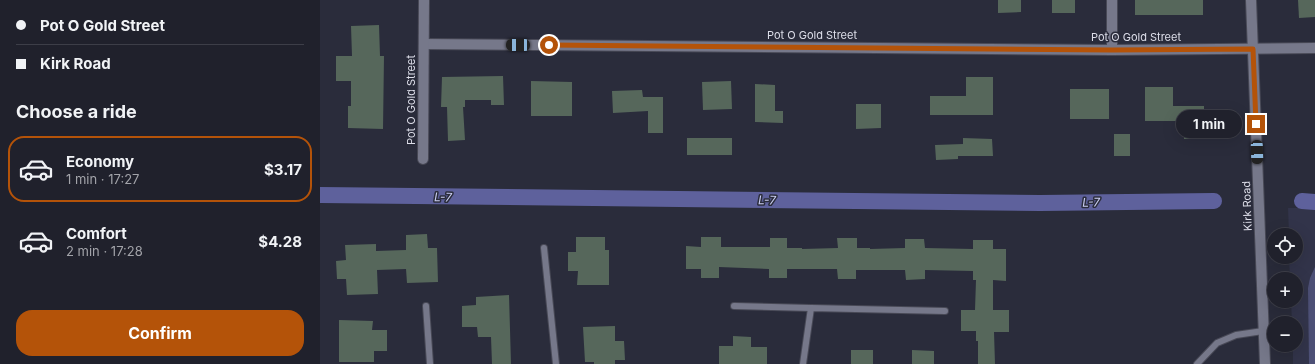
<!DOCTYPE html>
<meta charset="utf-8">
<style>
:root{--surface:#20212c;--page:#2d2e38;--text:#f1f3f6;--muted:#a2a3a9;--line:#3d3e48;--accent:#b45309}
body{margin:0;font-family:Inter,sans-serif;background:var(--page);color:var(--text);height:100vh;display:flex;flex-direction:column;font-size:15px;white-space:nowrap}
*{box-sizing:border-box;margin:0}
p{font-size:13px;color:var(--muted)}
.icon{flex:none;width:22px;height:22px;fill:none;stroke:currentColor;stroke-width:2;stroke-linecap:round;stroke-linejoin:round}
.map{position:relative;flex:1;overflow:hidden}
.drawer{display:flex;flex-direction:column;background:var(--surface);width:320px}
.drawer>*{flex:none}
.top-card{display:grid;align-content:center;height:88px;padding:0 16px;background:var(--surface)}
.buttons{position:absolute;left:947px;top:228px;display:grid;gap:8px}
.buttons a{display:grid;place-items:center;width:36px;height:36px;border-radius:50%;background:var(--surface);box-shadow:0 4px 16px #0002,0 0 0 1px var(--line);font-size:20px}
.end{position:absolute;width:18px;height:18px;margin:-9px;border:5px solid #b45309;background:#fff;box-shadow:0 0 0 2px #fff}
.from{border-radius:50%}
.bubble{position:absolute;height:28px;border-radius:14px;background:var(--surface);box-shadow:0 4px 16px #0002,0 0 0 1px var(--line);font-size:13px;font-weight:700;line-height:28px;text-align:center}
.car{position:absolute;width:12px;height:24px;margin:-12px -6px;border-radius:5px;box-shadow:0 0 3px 1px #0007;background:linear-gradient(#222 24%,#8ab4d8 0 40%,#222 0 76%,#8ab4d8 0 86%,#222 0)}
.top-card b{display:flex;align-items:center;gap:14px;height:38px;font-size:15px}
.top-card b+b{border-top:1px solid var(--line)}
.top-card i{width:10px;height:10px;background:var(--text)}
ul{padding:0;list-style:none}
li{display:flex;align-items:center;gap:12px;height:66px;margin:0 8px 6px;padding:0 8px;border:2px solid transparent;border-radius:16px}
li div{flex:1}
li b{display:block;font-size:15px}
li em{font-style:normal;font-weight:700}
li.on{border-color:var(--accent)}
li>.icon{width:36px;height:36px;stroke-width:1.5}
h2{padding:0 16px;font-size:18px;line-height:48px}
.action{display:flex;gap:8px;margin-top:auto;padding:8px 16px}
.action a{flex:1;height:46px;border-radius:16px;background:var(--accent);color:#fff;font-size:16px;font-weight:700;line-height:46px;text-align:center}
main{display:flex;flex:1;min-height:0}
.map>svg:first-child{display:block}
</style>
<main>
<section class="drawer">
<div class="top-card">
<b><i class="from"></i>Pot O Gold Street</b>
<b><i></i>Kirk Road</b>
</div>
<h2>Choose a ride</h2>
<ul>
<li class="on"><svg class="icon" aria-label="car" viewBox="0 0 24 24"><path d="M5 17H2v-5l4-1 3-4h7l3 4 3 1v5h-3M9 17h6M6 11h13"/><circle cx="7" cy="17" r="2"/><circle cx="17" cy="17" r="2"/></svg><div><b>Economy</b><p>1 min · 17:27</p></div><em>$3.17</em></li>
<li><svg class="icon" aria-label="car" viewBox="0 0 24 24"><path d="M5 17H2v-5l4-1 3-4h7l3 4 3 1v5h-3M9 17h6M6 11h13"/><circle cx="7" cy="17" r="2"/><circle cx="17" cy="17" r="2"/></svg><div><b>Comfort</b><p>2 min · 17:28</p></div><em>$4.28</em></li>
</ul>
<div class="action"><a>Confirm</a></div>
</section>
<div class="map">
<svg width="995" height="364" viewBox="0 0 995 364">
<rect width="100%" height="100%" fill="#2a2c3b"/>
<polygon fill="#32344a" points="968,208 995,208 995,364 973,364 973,345 976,345 976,323 972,323 971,301 976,301 976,279 970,279 969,257 976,257 976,235 969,235"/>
<polygon fill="#4d5076" points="995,267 995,364 989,364 988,288 990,278"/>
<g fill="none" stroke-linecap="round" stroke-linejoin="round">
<g stroke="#5e619c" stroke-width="16">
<polyline points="0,195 720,203 894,201"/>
<polyline points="982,201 995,202"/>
</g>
</g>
<g fill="#56675b">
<polygon points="678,0 701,0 701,12 678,13"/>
<rect x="732" y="0" width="23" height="13"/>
<rect x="815" y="0" width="68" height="15"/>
<polygon points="978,0 995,0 995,17 979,18"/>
<polygon points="59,25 60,56 64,56 63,129 28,128 28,106 31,106 31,81 16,81 16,56 32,56 31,26"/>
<polygon points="183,76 184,105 171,105 171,100 145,100 145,107 143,107 145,140 128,141 127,107 121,107 122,77"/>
<polygon points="646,77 673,77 673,115 610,115 610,96 646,96"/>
<polygon points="211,81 252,82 252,116 211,116"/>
<polygon points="411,81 412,109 383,110 382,82"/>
<polygon points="435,84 455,85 455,111 463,111 463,123 435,122"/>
<polygon points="825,87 853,87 853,106 884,106 884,139 864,139 864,121 825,121"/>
<rect x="750" y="89" width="39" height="30"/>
<polygon points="322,90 323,97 343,97 343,133 328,133 328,111 293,113 292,91"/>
<polygon points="536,104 561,104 561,128 536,129"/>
<rect x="794" y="134" width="16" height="22"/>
<rect x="367" y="138" width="45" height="17"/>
<polygon points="643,138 672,139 673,156 638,156 638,159 616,160 615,145 643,144"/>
<polygon points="107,234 108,248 117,248 118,282 87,283 86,269 57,270 58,294 27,295 26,279 17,279 16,261 26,260 25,245 56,244 56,251 86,250 86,235"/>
<polygon points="256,237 285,237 285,250 289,250 289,285 257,285 258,271 248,271 248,252 256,252"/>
<polygon points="381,237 401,237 401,247 450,247 450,238 467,238 467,248 482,248 482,249 518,248 517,238 537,238 537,248 550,248 550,249 585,248 585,239 604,239 605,248 653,249 653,240 673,240 673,249 686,249 686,281 673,280 673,310 689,310 689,332 674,332 675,364 658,364 658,341 656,341 656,331 641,331 641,310 655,310 656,280 653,280 653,271 605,270 605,279 586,280 585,270 536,270 536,279 518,279 517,269 467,269 467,278 449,278 449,269 399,267 399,278 381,278 381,269 366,269 366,246 381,247"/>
<polygon points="189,295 191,364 172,364 171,337 158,337 157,327 142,327 142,306 156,305 156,297"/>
<polygon points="19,320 53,321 52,330 67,330 67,351 54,351 54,362 19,362"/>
<polygon points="295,326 295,341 304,341 305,360 295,360 295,364 274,364 274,362 265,362 263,327"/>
<polygon points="413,336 431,337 431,347 447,347 447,364 399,364 399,346 413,346"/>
<rect x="531" y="350" width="22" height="14"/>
<polygon points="592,350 614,351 614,364 592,364"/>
</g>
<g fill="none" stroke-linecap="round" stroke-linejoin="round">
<g stroke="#484956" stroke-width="8">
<g id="service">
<polyline points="224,248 236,364"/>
<polyline points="106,306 110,364"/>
<polyline points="414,306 491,308"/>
<polyline points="483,364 491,308 625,311"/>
<polyline points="877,364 897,343 916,335 943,331"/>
</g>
</g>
<g stroke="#484956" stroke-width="12">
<g id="minor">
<polyline points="104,44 792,50 995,48"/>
<polyline points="792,50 792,0"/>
<polyline points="103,159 104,0"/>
</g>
</g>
<g stroke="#484956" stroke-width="12">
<polyline id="tertiary" points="931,0 945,364"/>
</g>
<use href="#service" stroke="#76788a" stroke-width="6"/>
<use href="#minor" stroke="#76788a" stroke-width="10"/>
<use href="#tertiary" stroke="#76788a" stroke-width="10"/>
</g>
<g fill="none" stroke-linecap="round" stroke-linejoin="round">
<polyline stroke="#b45309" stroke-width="5" points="229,45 792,50 933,49 936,124"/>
</g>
<g text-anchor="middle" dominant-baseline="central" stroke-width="3" stroke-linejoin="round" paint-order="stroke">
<g font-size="11" fill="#dddee9" stroke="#2a2c3b">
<text x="492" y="35">Pot O Gold Street</text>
<text x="816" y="37">Pot O Gold Street</text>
<text transform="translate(91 100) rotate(-90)">Pot O Gold Street</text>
<text transform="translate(927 206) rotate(-92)">Kirk Road</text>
</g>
<g font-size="12" font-style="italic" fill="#cacef1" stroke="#2a2c3b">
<text transform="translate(123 197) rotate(1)">L-7</text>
<text transform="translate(447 200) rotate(1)">L-7</text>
<text transform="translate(771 202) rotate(-1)">L-7</text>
</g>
</g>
</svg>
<div class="buttons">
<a><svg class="icon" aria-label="locate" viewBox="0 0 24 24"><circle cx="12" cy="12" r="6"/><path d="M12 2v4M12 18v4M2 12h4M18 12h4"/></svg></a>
<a>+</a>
<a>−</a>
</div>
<i class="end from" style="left:229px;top:45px"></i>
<i class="end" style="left:936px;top:124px"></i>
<div class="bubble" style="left:856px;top:110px;width:66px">1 min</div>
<i class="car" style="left:198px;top:45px;rotate:271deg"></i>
<i class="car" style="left:937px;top:152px;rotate:178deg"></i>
</div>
</main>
